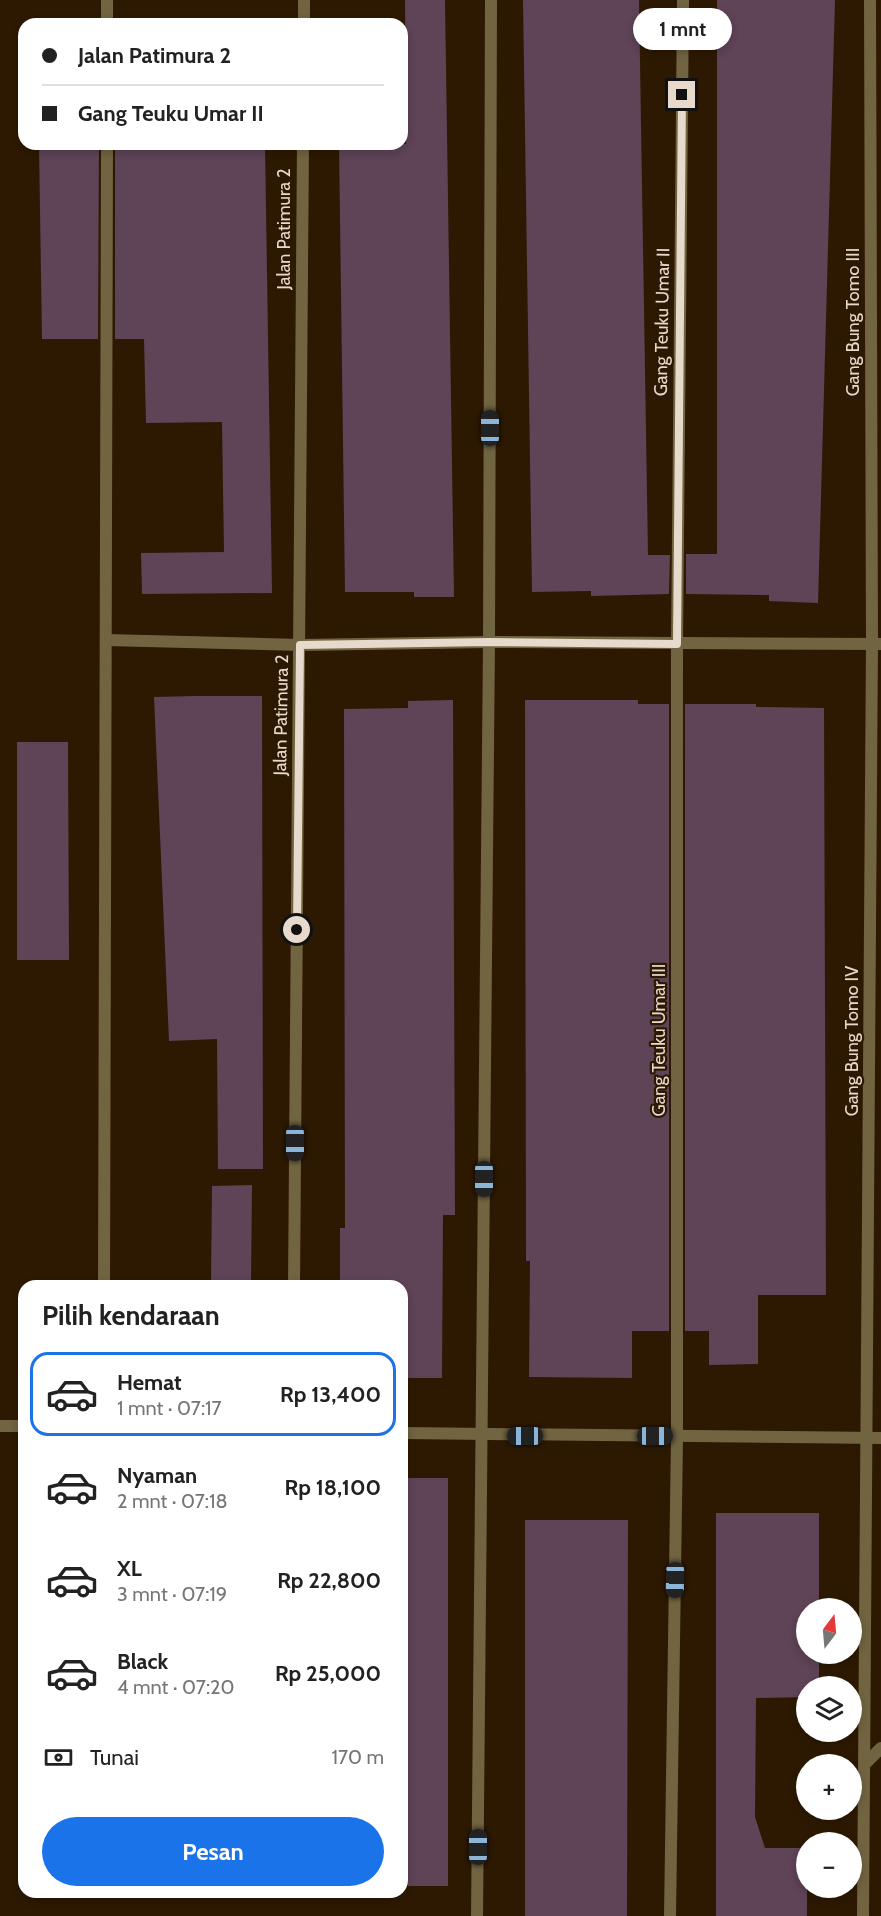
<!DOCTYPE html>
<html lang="id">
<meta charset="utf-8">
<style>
:root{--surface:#fff;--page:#f6f6f6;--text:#222;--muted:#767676;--line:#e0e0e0;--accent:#1a73e8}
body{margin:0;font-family:Cabin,sans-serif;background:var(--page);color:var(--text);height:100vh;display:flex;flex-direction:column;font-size:22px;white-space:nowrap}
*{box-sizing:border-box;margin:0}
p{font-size:20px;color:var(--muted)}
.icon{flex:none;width:33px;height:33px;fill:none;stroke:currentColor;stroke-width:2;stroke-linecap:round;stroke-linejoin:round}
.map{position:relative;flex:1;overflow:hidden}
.drawer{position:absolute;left:18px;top:1280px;width:390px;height:618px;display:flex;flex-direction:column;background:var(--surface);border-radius:18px;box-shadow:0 3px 9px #0003}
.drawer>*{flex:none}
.top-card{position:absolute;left:18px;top:18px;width:390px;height:132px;border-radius:18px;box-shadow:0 3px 9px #0003;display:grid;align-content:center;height:132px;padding:0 24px;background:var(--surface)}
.needle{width:39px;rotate:16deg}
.buttons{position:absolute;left:796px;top:1598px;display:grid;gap:12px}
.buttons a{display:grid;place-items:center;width:66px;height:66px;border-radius:50%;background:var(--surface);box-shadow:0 3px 9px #0003;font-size:30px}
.end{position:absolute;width:27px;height:27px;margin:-14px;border:8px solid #e7d9cb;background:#111;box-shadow:0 0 0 3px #111}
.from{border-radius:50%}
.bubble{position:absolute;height:42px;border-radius:21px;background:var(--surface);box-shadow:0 3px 9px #0003;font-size:20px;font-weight:700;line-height:42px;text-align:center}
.car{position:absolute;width:18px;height:36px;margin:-18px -9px;border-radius:8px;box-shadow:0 0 4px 2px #0007;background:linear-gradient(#222 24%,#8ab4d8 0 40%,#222 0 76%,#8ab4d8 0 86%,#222 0)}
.top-card b{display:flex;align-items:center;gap:21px;height:57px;font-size:22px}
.top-card b+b{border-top:2px solid var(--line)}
.top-card i{width:15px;height:15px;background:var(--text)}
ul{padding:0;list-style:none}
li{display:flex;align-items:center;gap:18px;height:84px;margin:0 12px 9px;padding:0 12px;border:3px solid transparent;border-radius:18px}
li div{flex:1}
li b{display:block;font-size:22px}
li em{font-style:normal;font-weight:700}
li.active{border-color:var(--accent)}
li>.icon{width:54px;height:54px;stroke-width:1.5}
h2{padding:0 24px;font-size:27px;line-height:72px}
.pay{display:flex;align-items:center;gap:15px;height:66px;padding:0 24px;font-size:22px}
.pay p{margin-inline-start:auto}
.button{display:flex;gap:12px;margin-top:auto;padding:12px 24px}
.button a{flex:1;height:69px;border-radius:36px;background:var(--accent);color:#fff;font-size:24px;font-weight:700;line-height:69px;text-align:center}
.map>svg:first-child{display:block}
</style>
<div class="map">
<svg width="881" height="1916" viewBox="0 0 881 1916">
<rect width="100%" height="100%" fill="#2d1902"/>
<g fill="#5f4357">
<polygon points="405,0 445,0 454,597 414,597 414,592 345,592 339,144 406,144"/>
<polygon points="523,0 639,0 648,555 670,555 669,594 591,596 591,591 532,592"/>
<polygon points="717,0 835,0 818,603 769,601 769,595 686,594 686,554 717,554"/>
<polygon points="39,144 99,144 98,339 42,339"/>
<polygon points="115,144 265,144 272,593 142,594 141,553 224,552 222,422 146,423 144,339 115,339"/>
<polygon points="196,696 262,696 263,1169 218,1169 217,1039 169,1041 154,697"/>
<polygon points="453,700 455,1215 443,1215 442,1378 403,1378 403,1286 340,1286 340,1228 345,1228 344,709 408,708 408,701"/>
<polygon points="525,700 638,700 638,704 669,704 669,1331 632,1331 632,1378 529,1377 530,1261 526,1261"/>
<polygon points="685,704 756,704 756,707 824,708 826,1295 758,1295 758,1364 709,1365 709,1331 685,1331"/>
<polygon points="17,742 68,742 69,960 17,960"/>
<polygon points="252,1185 251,1286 211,1286 212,1186"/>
<rect x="408" y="1478" width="40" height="408"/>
<polygon points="716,1513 819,1513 819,1608 807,1608 807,1653 819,1653 819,1686 807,1686 807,1697 756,1698 755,1817 765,1848 807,1848 807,1916 716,1916"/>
<polygon points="525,1520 628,1520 627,1916 525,1916"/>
</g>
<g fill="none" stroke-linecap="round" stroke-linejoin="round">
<g stroke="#706441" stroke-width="12">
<polyline points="107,24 107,0"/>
<polyline points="304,24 304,0"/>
<polyline points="106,640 300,645 489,642 881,644"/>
<polyline points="104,1286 107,144"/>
<polyline points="294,1286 303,144"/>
<polyline points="0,1426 24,1426"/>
<polyline points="402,1433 881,1438"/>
<polyline points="865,1764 881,1748"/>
<polyline points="477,1916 489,642 491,0"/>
<polyline points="670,1916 677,1437 677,643 683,0"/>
<polyline points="863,1916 872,644 870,0"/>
</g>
</g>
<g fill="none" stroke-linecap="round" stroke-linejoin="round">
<polyline stroke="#e7d9cb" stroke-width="8" points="297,930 300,645 489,642 677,644 682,95"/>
</g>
<g text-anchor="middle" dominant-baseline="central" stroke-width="4.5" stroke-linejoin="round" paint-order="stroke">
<g font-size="18" fill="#e7d9cb" stroke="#2d1902">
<text transform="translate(284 229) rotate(-90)">Jalan Patimura 2</text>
<text transform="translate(662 322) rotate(-89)">Gang Teuku Umar II</text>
<text transform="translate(853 322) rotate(-90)">Gang Bung Tomo III</text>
<text transform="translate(281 715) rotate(-89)">Jalan Patimura 2</text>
<text transform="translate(659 1040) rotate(-90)">Gang Teuku Umar III</text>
<text transform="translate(852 1041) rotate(-90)">Gang Bung Tomo IV</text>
</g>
</g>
</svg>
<div class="buttons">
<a><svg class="needle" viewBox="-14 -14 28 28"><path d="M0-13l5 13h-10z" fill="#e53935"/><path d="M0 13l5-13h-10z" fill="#767676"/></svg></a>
<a><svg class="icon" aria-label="layers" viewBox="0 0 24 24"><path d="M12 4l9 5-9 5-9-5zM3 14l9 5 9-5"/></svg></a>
<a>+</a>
<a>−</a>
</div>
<i class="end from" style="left:297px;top:930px"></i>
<i class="end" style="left:682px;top:95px"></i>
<div class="bubble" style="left:633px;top:8px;width:99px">1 mnt</div>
<i class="car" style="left:490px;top:428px;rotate:0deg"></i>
<i class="car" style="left:295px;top:1143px;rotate:180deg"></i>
<i class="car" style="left:484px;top:1179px;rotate:180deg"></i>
<i class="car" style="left:525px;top:1436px;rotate:270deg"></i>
<i class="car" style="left:655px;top:1436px;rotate:90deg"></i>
<i class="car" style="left:675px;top:1580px;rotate:181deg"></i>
<i class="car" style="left:478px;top:1847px;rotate:0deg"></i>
<div class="top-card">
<b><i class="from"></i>Jalan Patimura 2</b>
<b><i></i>Gang Teuku Umar II</b>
</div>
<section class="drawer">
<h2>Pilih kendaraan</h2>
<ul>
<li class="active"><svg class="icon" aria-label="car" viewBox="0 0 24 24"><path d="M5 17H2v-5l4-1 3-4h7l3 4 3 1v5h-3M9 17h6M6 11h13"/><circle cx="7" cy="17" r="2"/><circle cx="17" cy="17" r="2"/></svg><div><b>Hemat</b><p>1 mnt · 07:17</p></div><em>Rp 13,400</em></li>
<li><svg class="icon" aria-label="car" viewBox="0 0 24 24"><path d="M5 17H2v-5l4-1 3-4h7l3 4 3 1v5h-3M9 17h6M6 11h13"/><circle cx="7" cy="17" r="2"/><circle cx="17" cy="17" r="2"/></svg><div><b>Nyaman</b><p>2 mnt · 07:18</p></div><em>Rp 18,100</em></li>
<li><svg class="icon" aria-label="car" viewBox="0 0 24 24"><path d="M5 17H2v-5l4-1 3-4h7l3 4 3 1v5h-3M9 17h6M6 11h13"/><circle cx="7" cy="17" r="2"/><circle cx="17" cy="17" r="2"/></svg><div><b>XL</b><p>3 mnt · 07:19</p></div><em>Rp 22,800</em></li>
<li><svg class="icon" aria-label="car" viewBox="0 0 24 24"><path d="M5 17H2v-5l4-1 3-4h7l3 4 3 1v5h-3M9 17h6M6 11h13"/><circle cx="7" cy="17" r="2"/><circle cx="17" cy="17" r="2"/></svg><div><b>Black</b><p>4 mnt · 07:20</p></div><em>Rp 25,000</em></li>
</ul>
<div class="pay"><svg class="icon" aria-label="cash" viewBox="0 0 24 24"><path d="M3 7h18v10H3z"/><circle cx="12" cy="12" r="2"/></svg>Tunai<p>170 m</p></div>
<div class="button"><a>Pesan</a></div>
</section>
</div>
